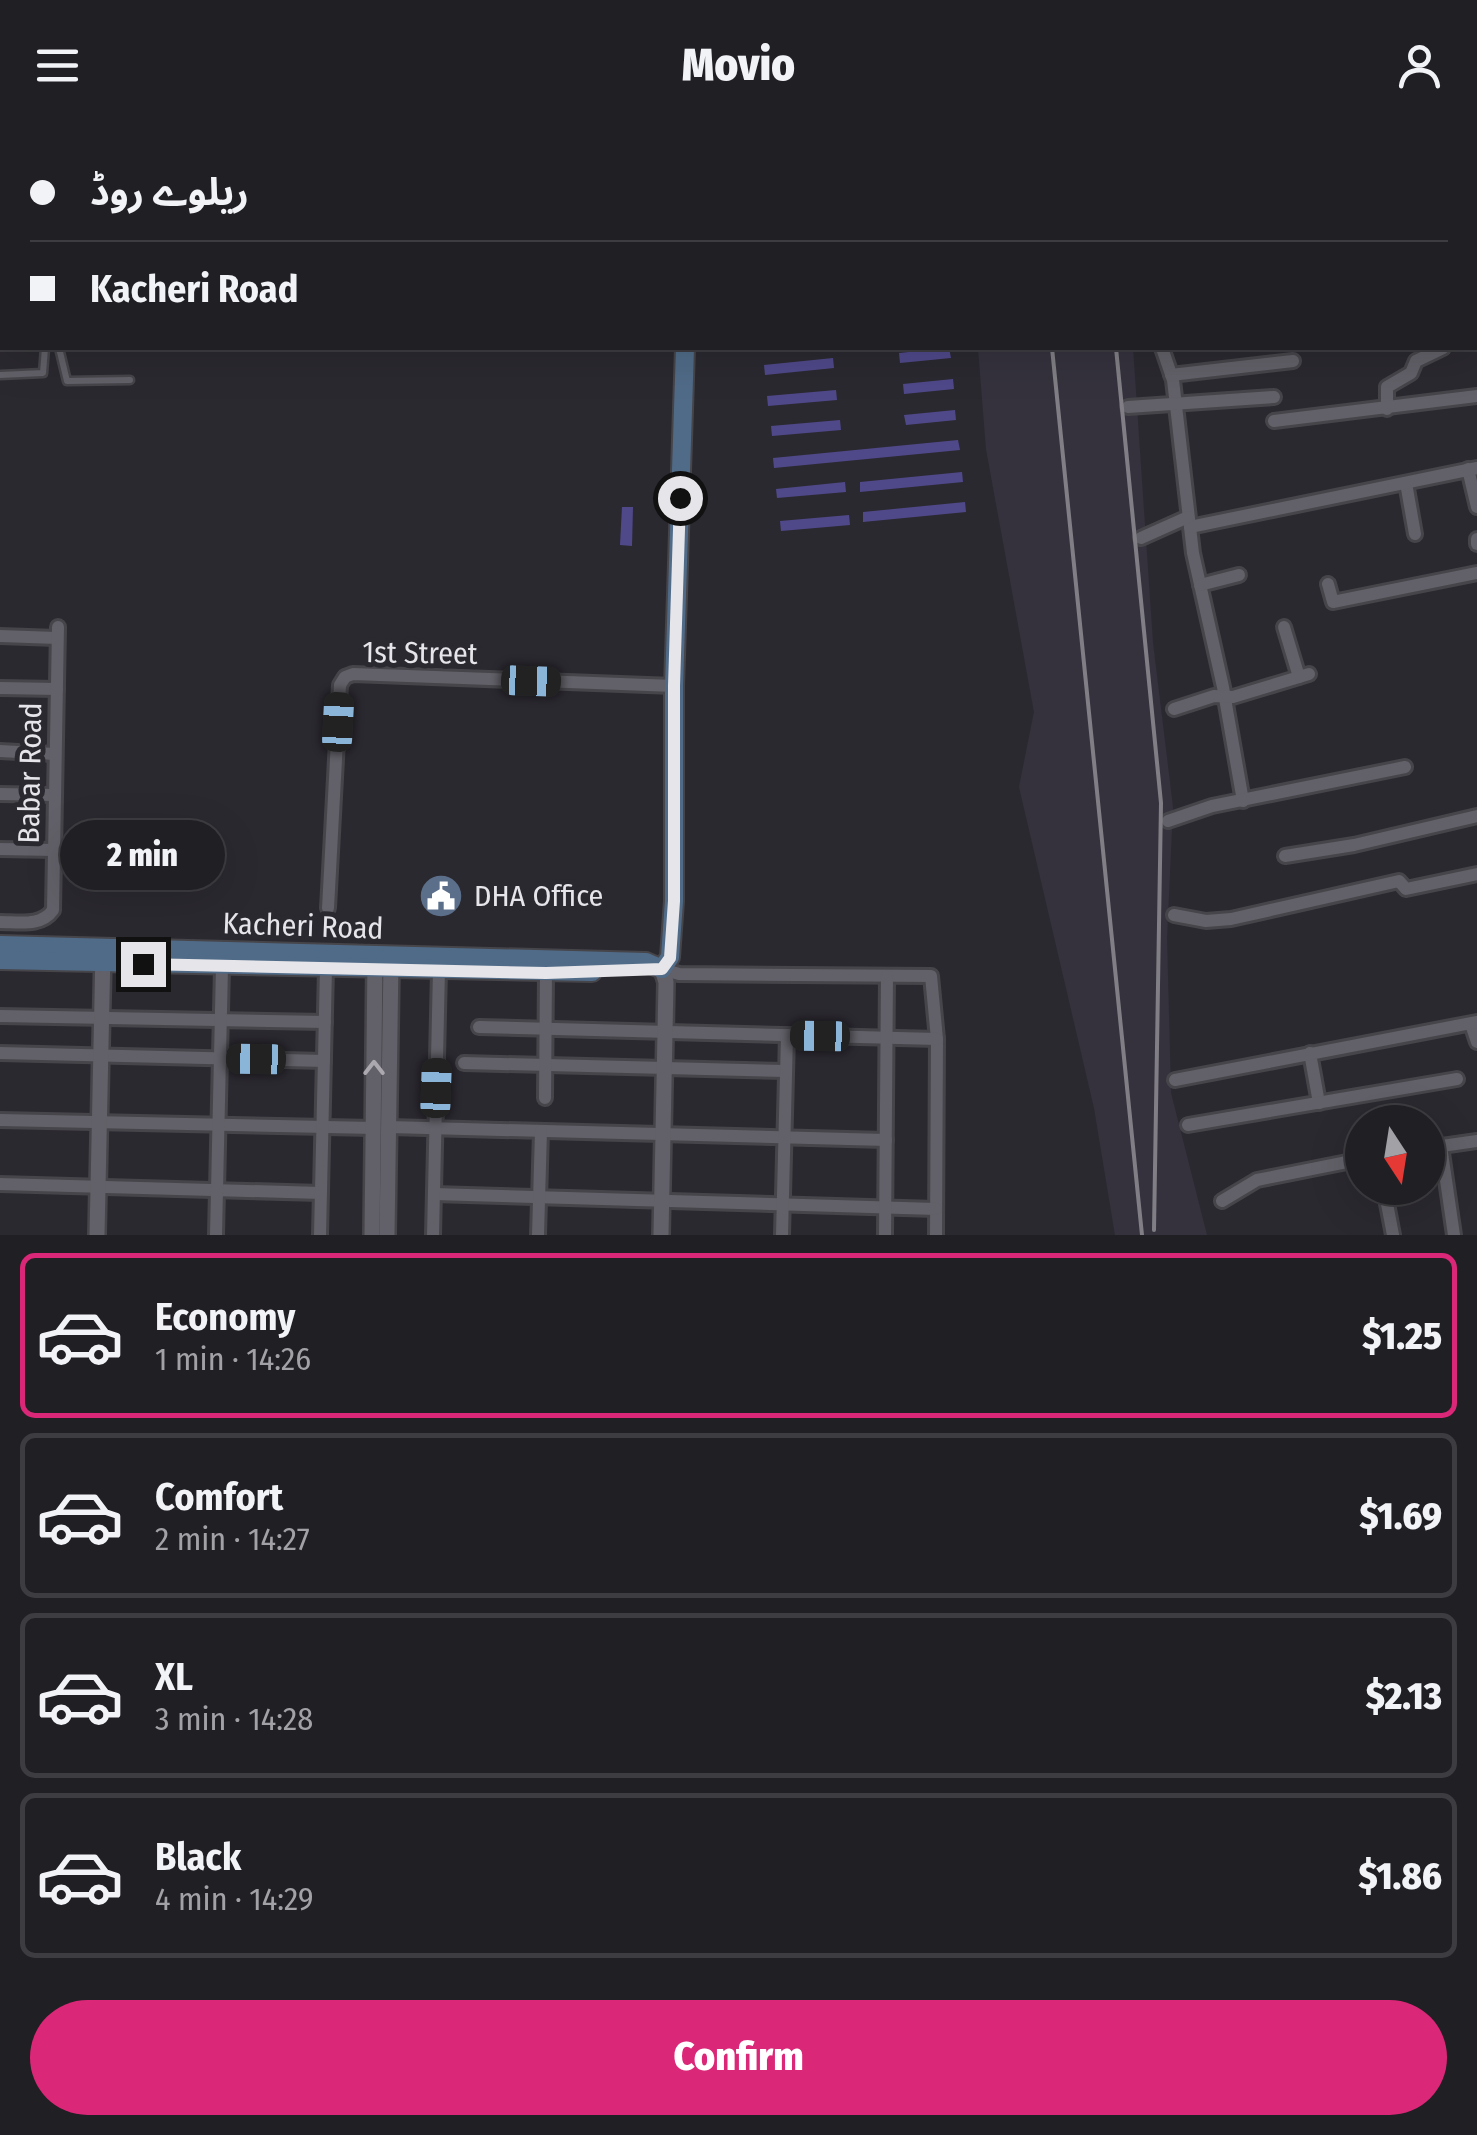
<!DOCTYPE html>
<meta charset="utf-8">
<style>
:root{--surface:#201f24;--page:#2d2c31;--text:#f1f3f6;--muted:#a2a2a6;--line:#3d3d41;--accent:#db2777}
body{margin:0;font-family:"Fira Sans Condensed","Noto Sans Arabic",sans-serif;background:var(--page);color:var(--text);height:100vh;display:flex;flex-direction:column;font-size:38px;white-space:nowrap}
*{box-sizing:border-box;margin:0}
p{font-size:32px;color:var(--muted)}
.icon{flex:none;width:55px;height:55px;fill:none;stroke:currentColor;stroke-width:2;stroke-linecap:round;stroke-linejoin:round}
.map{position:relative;height:1105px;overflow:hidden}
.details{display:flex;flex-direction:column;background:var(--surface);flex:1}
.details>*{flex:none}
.hud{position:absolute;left:0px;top:0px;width:1478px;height:220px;box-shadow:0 10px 40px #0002,0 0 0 2px var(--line);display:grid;align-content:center;height:220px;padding:0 30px;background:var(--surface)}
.needle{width:65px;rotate:168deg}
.fabs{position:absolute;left:1345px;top:975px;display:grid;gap:20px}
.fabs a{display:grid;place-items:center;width:100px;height:100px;border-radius:50%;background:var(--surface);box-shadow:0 10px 40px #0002,0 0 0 2px var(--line);font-size:50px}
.end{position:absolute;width:45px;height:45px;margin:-22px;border:12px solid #e6e5e9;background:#111;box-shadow:0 0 0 5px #111}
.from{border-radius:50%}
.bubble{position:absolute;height:70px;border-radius:35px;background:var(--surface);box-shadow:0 10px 40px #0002,0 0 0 2px var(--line);font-size:32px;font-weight:800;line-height:70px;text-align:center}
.car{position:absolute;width:30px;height:60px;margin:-30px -15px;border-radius:12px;box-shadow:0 0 8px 2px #0007;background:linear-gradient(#222 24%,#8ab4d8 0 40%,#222 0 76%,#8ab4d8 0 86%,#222 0)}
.hud b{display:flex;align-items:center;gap:35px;height:95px;font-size:38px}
.hud b+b{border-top:2px solid var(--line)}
.hud i{width:25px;height:25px;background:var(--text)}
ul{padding:18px 0 0;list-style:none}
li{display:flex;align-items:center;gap:30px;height:165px;margin:0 20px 15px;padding:0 10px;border:5px solid var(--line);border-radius:15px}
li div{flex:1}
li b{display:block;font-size:38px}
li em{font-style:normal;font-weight:800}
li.on{border-color:var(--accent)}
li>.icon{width:90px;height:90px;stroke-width:1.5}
.cta{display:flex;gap:20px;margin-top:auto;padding:20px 30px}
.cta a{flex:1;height:115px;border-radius:60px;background:var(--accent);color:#fff;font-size:40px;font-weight:800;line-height:115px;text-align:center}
header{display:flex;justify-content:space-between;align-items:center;height:130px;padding:0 30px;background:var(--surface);font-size:45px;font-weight:800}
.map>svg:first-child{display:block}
</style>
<header><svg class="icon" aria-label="menu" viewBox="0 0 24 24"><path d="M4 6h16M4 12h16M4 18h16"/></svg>Movio<svg class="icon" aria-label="person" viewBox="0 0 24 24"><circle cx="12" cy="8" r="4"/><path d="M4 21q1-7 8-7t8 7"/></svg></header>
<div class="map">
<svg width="1477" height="1105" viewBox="0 0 1477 1105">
<rect width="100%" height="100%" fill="#2b2930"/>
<g fill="#35323e">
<polygon points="959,0 1111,0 1111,2 960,2"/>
<polygon points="978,218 1133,218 1153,513 1173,677 1167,808 1171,963 1207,1105 1115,1105 1094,978 1019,657 1034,582 986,319"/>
</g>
<g fill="#4f498a">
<polygon points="949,218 951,228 900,233 899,223"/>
<polygon points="833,228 834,238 765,245 764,235"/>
<polygon points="953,249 954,259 904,264 903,254"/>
<polygon points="836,260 837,270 768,276 767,266"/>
<polygon points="955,280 956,290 906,295 904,285"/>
<polygon points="840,290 841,300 772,306 771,296"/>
<polygon points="958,310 960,320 774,338 773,328"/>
<polygon points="962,342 963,352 860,362 860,352"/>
<polygon points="845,352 846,362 777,368 776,359"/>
<polygon points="965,372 966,382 863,392 863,382"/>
<polygon points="622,377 633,377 632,416 620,415"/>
<polygon points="849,385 850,395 781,401 780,391"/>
</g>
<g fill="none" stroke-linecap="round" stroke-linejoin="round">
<g stroke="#46454a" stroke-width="11">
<g id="service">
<polyline points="0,82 2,82"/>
<polyline points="0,199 2,199"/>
<polyline points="59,218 67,251 130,250"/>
<polyline points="0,245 43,243 45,218"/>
</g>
</g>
<g stroke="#46454a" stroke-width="18">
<g id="minor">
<polyline points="1151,0 1152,2"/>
<polyline points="1464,0 1464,2"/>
<polyline points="1475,197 1477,200"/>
<polyline points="1162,218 1173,250 1193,423 1223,557 1243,671"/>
<polyline points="1171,245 1293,231"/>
<polyline points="1128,277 1274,267"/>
<polyline points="1387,279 1387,257 1411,243 1416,231 1443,218"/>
<polyline points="1274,291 1477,266"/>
<polyline points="1468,339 1477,377"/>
<polyline points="1406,353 1415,404"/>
<polyline points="1190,397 1477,338"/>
<polyline points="1141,408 1188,387"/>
<polyline points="1477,409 1477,414"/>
<polyline points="1328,454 1333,472 1477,443"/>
<polyline points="1200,455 1239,445"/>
<polyline points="1284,497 1299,547"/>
<polyline points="0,506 57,508"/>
<polyline points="0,558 57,559"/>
<polyline points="1174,579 1214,566 1233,567 1309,544"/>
<polyline points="0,621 55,624"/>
<polyline points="0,664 55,665"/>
<polyline points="1168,691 1212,676 1405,637"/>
<polyline points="0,719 54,720"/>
<polyline points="1285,726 1354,715 1477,686"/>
<polyline points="328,778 340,555 345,547 353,544 674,556"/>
<polyline points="1174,785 1206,791 1231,789 1399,751 1406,759 1477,744"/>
<path d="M0,792c19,0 41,5 53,-12l5,-283"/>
<polyline points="662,839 679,844 931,846 937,909 936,1105"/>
<polyline points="0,886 325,892"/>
<polyline points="1471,894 1477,912"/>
<polyline points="479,897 937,909"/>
<polyline points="0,923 324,931"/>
<polyline points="1310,923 1319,973"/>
<polyline points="464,933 786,941"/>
<polyline points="1175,950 1477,892"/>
<polyline points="545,968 546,843"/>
<polyline points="0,990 374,998"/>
<polyline points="1188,995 1457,949"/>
<polyline points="389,997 886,1010"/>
<polyline points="1441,1016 1454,1105"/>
<polyline points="1428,1018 1477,1011"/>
<polyline points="0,1054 321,1063"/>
<polyline points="1384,1058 1393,1105"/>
<polyline points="434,1064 936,1079"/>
<polyline points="1222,1071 1257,1050 1362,1029"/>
<polyline points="216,1105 222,837"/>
<polyline points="320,1105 326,838"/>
<polyline points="433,1105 439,840"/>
<polyline points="538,1105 541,1001"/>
<polyline points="782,1105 787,905"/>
<polyline points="885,1105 887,846"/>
</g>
</g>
<g stroke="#46454a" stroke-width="20">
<g id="tertiary">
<polyline points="97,1105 103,821"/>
<polyline points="372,1105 375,829"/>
<polyline points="387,1105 391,830"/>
<polyline points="661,1105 666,852 662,839"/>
</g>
</g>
<g stroke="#46454a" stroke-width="22">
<g id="secondary">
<polyline points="693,2 693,0"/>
<polyline points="0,815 646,832 662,839"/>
<polyline points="0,830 592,842"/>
<polyline points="662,839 670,827 674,771 674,556 685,218"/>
</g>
</g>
<use href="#service" stroke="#626068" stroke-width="6"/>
<use href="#minor" stroke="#626068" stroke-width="12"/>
<use href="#tertiary" stroke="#626068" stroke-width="15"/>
<use href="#secondary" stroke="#506b88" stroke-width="18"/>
<g stroke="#817f85" stroke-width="4">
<polyline points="1029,0 1029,2"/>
<polyline points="1093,0 1094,2"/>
<polyline points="1052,218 1142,1105"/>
<polyline points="1116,218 1161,673 1154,1100"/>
</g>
</g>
<defs><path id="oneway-chevron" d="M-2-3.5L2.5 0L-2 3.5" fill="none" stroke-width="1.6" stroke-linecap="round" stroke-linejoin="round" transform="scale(2.5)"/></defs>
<use stroke="#aba9af" href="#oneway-chevron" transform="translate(374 938) rotate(-90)"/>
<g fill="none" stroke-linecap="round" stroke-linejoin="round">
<polyline stroke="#e6e5e9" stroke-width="12" points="143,834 546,843 662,839 670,828 674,771 674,556 680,368"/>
</g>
<defs>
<g id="civic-disc" transform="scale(2.25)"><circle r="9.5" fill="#5c6f8a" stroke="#2b2930"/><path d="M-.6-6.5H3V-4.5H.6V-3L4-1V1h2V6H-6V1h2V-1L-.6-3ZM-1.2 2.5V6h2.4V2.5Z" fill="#fff"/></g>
</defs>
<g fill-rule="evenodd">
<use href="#civic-disc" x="441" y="766"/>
</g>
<g text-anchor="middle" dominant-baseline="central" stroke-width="10" stroke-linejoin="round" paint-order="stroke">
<g font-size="30" fill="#e6e5e9" stroke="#2b2930">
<text transform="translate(420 523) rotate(1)">1st Street</text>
<text transform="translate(30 643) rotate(-89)">Babar Road</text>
<text transform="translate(303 796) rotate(2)">Kacheri Road</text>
</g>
<g font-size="30" fill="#e6e5e9" stroke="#2b2930" text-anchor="start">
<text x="474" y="766">DHA Office</text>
</g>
</g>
</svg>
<div class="fabs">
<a><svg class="needle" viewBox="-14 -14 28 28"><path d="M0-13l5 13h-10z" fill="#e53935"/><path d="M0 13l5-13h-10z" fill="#a2a2a6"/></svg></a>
</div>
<i class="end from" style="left:680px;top:368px"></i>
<i class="end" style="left:143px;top:834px"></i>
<div class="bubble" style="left:60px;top:690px;width:165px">2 min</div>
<i class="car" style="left:531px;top:551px;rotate:92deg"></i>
<i class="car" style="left:338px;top:592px;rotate:3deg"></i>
<i class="car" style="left:820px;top:906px;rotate:271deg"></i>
<i class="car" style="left:256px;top:929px;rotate:271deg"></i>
<i class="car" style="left:436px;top:958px;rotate:2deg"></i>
<div class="hud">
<b><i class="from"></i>ریلوے روڈ</b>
<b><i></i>Kacheri Road</b>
</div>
</div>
<section class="details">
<ul>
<li class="on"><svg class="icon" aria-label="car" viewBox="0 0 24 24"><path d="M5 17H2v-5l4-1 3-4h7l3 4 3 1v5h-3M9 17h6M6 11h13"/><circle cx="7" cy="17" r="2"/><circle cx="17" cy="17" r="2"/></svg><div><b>Economy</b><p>1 min · 14:26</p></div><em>$1.25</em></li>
<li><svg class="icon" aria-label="car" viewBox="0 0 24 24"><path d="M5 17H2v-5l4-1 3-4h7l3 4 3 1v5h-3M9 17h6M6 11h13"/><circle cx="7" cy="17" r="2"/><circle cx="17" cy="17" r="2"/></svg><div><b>Comfort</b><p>2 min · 14:27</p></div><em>$1.69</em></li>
<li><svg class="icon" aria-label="car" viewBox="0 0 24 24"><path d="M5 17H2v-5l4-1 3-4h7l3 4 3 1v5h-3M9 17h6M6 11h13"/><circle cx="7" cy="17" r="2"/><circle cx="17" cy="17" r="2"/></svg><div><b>XL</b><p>3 min · 14:28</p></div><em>$2.13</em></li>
<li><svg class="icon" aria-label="car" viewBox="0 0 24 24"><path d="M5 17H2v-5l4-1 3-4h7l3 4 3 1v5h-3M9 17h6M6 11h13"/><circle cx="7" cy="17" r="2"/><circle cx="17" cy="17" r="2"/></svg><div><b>Black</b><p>4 min · 14:29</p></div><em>$1.86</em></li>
</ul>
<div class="cta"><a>Confirm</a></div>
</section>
